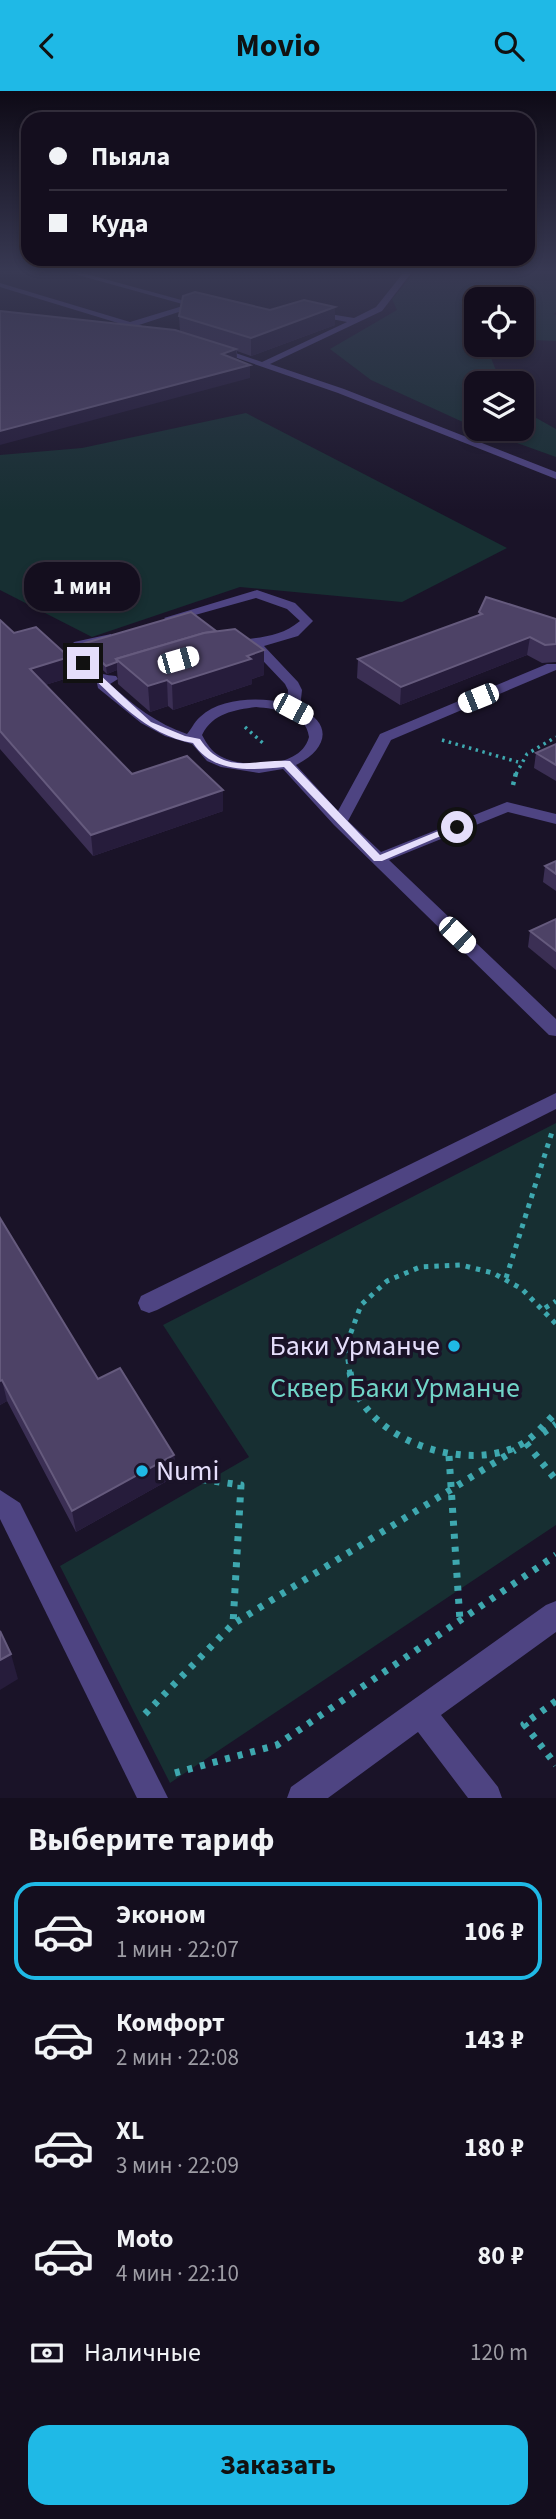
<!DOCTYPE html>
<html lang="ru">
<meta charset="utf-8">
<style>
:root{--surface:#140e1e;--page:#211c2b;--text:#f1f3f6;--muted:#9d9ca4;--line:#332e3c;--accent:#1fb9e6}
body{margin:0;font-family:"Source Sans 3",sans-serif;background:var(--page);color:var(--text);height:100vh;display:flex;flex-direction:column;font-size:26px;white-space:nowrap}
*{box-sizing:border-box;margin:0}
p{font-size:23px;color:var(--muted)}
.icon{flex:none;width:38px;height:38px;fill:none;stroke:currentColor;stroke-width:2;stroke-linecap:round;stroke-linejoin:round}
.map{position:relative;height:1707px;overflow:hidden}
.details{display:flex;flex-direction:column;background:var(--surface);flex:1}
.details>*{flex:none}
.banner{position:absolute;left:21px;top:21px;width:514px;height:154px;border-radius:21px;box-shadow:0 4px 10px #0003,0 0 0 2px var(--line);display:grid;align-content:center;height:154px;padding:0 28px;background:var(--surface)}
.buttons{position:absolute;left:464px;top:196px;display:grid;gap:14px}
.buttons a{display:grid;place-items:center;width:70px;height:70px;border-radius:14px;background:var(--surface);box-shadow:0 4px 10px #0003,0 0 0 2px var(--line);font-size:35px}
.end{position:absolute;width:32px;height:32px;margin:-16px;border:9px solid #e5defb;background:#111;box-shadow:0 0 0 4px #111}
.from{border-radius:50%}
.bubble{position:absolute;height:49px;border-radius:21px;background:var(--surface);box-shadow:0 4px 10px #0003,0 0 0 2px var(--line);font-size:23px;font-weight:700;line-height:49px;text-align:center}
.car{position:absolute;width:21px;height:42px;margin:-21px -10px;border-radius:9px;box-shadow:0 0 5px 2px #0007;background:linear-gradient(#fff 24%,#345 0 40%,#fff 0 76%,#345 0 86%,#fff 0)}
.banner b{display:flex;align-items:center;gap:24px;height:66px;font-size:26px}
.banner b+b{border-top:2px solid var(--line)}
.banner i{width:18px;height:18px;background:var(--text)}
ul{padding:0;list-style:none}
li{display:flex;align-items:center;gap:21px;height:98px;margin:0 14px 10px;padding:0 14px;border:4px solid transparent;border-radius:21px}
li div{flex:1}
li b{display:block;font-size:26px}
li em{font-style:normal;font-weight:700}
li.selected{border-color:var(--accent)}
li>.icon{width:63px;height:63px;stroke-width:1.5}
h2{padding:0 28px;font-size:32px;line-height:84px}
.pay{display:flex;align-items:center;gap:18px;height:77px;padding:0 28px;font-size:26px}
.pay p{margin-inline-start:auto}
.primary-button{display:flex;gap:14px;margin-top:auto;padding:14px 28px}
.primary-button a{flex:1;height:80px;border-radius:21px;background:var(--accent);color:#111;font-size:28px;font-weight:700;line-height:80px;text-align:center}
header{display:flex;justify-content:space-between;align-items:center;height:91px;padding:0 28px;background:var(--accent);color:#111;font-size:32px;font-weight:700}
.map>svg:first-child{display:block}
</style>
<header><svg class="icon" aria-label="back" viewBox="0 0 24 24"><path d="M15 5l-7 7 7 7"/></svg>Movio<svg class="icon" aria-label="search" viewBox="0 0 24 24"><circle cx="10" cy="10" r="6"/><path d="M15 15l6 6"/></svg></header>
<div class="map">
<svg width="556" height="1707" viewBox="0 0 556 1707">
<rect width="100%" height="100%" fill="#1a1328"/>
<g fill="#172f32" fill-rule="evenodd">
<path d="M415,181h141v40l-2,2 2,1v26l-23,-1 -42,18 10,25h-25v45l-105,-48 -41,-31 67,-39 -5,-11zM522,208v46h-46v-46z"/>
<polygon points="522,319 556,338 556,366 478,338 522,338"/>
<polygon points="246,322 507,457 402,511 240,496 92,546 0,499 0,364 82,357"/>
<polygon points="556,1032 556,1434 170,1692 60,1475 249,1366 163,1234"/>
</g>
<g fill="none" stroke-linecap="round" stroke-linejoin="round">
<g stroke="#3ea8af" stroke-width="3.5" stroke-dasharray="2.5 4.5" stroke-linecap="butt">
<polyline points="245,636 265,654"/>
<polyline points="442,649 518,671"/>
<polyline points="516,683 527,663 556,646"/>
</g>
<polyline stroke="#3ea8af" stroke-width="4.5" stroke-dasharray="3.5 5" stroke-linecap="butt" points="513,694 516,682"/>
<g stroke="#3ea8af" stroke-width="5" stroke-dasharray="4.5 6" stroke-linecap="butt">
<polyline points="506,1187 552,1041"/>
<polyline points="545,1217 556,1210"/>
<polyline points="350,1283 346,1255 361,1214 387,1190 420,1176 461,1174 493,1182 522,1198 556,1233"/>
</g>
<g stroke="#3ea8af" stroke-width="7" stroke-dasharray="5 8" stroke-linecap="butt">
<path d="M350,1281c10,68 120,105 175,70 11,-7 21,-20 31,-29"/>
<polyline points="543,1342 556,1333"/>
<polyline points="526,1352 556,1389"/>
<polyline points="449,1365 460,1530"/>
<polyline points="176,1385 241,1394 233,1533"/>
<polyline points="556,1610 524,1633 556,1674"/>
<polyline points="145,1623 233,1533 515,1359"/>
<polyline points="175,1682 277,1654 556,1464"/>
</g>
<g fill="#4e4482" fill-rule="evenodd">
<polygon points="67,181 79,181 207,216 203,218 194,216 139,234 157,239 154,243 0,196 0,192 130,231 186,214"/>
<polygon points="404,181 412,181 382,220 270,273 344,298 556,381 556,388 338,302 211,258 218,256 262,271 347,231 311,224 311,220 354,227 376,216"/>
<path d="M257,499l38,13 18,18 -15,15 -34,10 34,36 4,8 -2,18c35,17 26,42 -4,57l42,46 42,-77 167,-70h9v6l-165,70 -43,81 33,31 126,-50 49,12v10l-48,-12 -119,48 167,159v17l-7,-1 -215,-210 -51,-56 -24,4 -38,-6 -14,-6 -15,-17 -27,-8 -24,-13 -43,-35 -1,-5 -10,-5 -21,-26 8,-10 37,-8v6l-27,8 -4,4c15,18 13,22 36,24l2,3 -8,5c23,21 47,40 77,50 4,-4 7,-12 13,-17 21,-20 60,-20 87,-14l1,-13 -3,-6 -34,-36 -11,-5 1,-3c22,-3 41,-4 59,-19l-13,-12 -31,-11 -86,24 -6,-4zM256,616c20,2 50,5 53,30 -8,32 -66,32 -89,19 -9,-5 -13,-12 -18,-21 11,-22 32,-25 54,-28z"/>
<polygon points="556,1002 556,1018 157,1219 149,1222 141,1219 138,1212 141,1205"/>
<polygon points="0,1399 20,1412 168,1707 137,1707 0,1428"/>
<polygon points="556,1510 556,1541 441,1624 498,1696 502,1707 468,1707 418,1641 328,1707 287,1707 291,1696 546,1514"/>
</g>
</g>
<g fill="#3b2f54">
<polygon points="270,219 335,234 251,265 237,260 237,268 250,274 250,287 180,240 179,225"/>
<polygon points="479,521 556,528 556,571 542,572 527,564 400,614 357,587 358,568 479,524"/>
<polygon points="0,529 14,542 71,586 45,594 132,683 223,720 93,765 0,658"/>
<polygon points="83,553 264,584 252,588 252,593 173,619 168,615 150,621 118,593 117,579 107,583 84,561"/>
<polygon points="556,653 556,690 534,677 536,662"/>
<polygon points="556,770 556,800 543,791 545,775"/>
<polygon points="556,828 556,879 528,856 530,840"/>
<polygon points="0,1127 98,1288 174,1364 176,1385 76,1441 7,1310 0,1314"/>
</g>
<g fill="#261c3b">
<polygon points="335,216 335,234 251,265 251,247"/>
<polygon points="236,258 237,270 222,263"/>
<polygon points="250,274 250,287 0,354 0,340"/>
<polygon points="530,546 527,564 400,614 401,596"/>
<polygon points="264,559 264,584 252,588 252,593 173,619 172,593"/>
<polygon points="69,566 71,586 32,598 30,578"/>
<polygon points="117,571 117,579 107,583 106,575"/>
<polygon points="167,589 168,615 150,621 148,595"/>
<polygon points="223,699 223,720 93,765 91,744"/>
<polygon points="2,1289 7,1310 0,1314 0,1290"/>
<polygon points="174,1364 176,1385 76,1441 72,1420"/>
<polygon points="11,1563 18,1588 0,1599 0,1569"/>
</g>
<g fill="#4d4266" stroke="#655a7d" stroke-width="2">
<polygon points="195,201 270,219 304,209 335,216 251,247 179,225 183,205"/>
<polygon points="0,220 175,239 236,258 222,263 250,274 0,340"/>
<polygon points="486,506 556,528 556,553 545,554 530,546 401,596 358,568 482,523 479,521"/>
<polygon points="191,521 216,540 204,542 116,568 117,571 106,575 83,553 85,552"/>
<polygon points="0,529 14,542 36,536 69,566 30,578 132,683 187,665 223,699 91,744 0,640"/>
<polygon points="235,538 264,559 247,565 251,568 172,593 167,589 148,595 116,568 204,542"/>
<polygon points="556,653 556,674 536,662"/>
<polygon points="556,770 556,783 545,775"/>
<polygon points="556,828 556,860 530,840"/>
<polygon points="0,1127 98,1288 120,1277 174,1364 72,1420 2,1289 0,1290"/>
<polygon points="0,1540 11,1563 0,1569"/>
</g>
<linearGradient id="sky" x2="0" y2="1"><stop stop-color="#0e0a16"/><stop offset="0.43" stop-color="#383953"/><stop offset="1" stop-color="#383953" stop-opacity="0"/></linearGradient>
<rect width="556" height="420" fill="url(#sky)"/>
<path fill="#e5defb" d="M80,571h6l65,60 34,14 15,3c25,38 55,19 90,22l90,94 73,-30 9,2 -80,34h-8l-90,-94c-32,3 -71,7 -91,-24 -48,-8 -79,-46 -113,-78z"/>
<g fill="#1fb9e6" stroke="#1a1328" stroke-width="2.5">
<circle cx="454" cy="1255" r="7"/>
<circle cx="142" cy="1380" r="7"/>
</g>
<g text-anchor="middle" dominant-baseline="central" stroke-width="7" stroke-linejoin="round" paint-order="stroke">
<g font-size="28" fill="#e5defb" stroke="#1a1328" text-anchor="end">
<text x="440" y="1255">Баки Урманче</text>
<text x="156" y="1380" text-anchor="start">Numi</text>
</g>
<g font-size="28" fill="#71d5c8" stroke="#1a1328">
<text x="395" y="1297">Сквер Баки Урманче</text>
</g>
</g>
</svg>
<div class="buttons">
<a><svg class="icon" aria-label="locate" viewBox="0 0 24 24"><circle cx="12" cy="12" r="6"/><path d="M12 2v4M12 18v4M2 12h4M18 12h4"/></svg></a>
<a><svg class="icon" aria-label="layers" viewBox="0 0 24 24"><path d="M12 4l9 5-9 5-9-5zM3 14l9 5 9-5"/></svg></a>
</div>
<i class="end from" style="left:457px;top:736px"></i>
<i class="end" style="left:83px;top:572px"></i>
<div class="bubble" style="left:24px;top:471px;width:116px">1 мин</div>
<i class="car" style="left:178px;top:569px;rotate:74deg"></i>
<i class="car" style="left:478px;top:607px;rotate:248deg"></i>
<i class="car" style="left:293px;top:618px;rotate:118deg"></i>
<i class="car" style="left:457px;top:844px;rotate:134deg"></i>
<div class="banner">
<b><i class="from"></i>Пыяла</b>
<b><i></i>Куда</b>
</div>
</div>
<section class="details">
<h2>Выберите тариф</h2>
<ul>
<li class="selected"><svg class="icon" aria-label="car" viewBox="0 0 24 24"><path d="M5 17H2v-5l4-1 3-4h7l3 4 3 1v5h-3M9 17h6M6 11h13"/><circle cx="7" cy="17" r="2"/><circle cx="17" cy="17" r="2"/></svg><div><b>Эконом</b><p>1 мин · 22:07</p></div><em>106 ₽</em></li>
<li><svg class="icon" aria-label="car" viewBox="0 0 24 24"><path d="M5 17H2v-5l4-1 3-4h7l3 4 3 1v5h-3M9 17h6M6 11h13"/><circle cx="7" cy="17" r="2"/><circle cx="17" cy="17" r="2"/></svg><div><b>Комфорт</b><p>2 мин · 22:08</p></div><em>143 ₽</em></li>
<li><svg class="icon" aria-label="car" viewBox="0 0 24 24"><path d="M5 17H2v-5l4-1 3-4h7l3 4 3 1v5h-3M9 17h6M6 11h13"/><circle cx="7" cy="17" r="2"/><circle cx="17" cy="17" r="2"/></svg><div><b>XL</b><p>3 мин · 22:09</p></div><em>180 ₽</em></li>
<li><svg class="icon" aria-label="car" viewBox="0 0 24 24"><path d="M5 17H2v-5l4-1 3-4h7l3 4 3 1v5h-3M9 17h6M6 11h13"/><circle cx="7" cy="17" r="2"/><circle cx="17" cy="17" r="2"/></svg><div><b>Moto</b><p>4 мин · 22:10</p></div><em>80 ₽</em></li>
</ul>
<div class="pay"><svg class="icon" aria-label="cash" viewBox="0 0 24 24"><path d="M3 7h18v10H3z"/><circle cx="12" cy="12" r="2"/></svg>Наличные<p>120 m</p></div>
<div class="primary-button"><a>Заказать</a></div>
</section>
